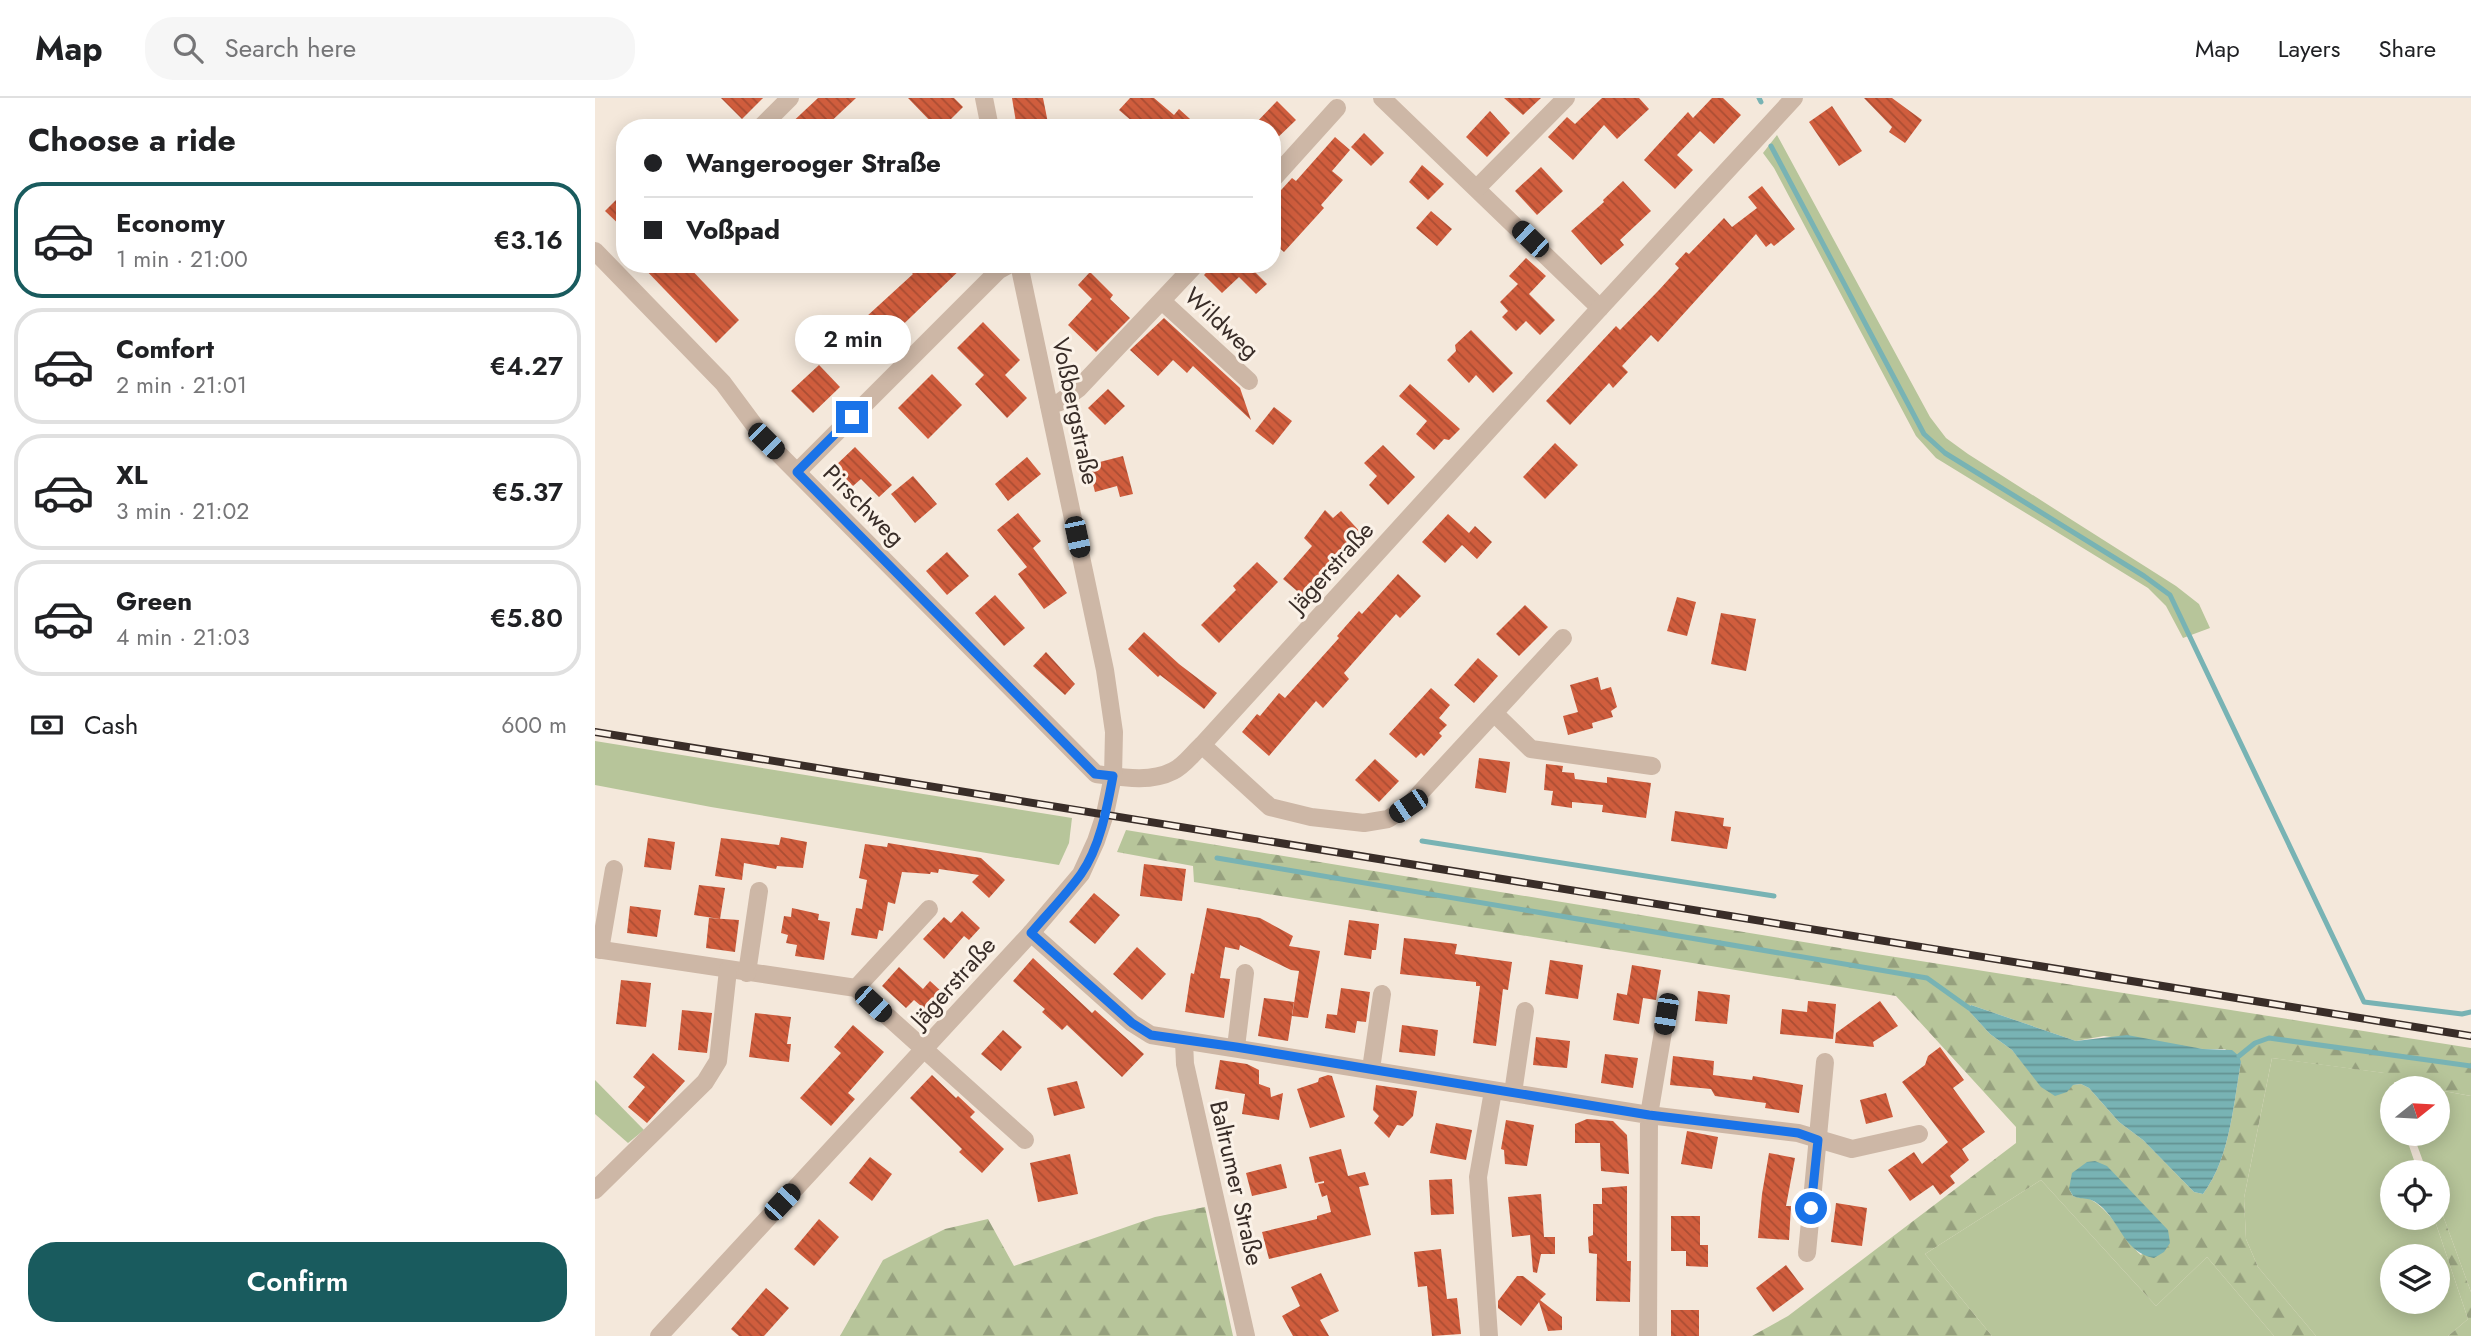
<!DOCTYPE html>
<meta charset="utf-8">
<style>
:root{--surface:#fff;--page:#f6f6f6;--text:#202124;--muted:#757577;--line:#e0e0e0;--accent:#195b5e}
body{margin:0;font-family:Jost,sans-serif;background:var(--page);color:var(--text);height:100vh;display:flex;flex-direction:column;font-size:26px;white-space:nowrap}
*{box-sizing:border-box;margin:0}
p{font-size:23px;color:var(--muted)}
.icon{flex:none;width:38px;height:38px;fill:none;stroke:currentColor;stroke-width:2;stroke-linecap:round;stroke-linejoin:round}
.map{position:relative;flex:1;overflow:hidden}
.sheet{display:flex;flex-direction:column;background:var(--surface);width:595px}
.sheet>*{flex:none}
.banner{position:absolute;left:21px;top:21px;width:665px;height:154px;border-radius:28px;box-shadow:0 4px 18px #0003;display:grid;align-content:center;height:154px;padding:0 28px;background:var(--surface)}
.needle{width:46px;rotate:72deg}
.controls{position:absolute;left:1785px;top:978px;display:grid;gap:14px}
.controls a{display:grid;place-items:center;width:70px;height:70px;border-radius:50%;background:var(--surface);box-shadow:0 4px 18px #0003;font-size:35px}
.end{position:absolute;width:32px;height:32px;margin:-16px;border:9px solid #1a73e8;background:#fff;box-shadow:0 0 0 4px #fff}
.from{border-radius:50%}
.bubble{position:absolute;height:49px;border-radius:24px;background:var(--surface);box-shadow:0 4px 18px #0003;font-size:23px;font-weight:600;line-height:49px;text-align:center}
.car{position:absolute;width:21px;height:42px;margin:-21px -10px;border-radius:9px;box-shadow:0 0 5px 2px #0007;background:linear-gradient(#222 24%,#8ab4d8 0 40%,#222 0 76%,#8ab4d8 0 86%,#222 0)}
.banner b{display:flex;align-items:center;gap:24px;height:66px;font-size:26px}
.banner b+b{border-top:2px solid var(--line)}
.banner i{width:18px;height:18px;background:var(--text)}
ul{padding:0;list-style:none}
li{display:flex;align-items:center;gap:21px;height:116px;margin:0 14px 10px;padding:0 14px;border:4px solid var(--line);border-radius:28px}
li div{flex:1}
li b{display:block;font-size:26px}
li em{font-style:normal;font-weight:600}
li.active{border-color:var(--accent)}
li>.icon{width:63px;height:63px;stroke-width:1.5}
h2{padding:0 28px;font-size:32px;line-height:84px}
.pay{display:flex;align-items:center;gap:18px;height:77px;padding:0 28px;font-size:26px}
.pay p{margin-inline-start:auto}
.primary-button{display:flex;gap:14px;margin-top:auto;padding:14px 28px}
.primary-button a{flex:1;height:80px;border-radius:28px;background:var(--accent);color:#fff;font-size:28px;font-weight:600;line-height:80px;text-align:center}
header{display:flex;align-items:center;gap:42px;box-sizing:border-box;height:98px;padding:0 35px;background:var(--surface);border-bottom:2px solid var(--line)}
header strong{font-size:33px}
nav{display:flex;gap:38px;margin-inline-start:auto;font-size:24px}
.search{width:490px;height:63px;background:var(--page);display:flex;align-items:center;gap:18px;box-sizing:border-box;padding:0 24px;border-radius:28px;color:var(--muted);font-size:26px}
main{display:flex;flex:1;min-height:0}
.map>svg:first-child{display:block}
</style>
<header>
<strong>Map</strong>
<div class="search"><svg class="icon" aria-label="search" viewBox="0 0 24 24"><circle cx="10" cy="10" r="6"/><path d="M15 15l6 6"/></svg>Search here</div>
<nav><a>Map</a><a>Layers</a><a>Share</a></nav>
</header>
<main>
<section class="sheet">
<h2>Choose a ride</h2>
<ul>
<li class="active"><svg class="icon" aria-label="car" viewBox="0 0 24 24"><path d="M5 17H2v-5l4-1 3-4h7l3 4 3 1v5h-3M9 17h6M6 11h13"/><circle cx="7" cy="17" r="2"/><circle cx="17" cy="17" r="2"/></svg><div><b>Economy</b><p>1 min · 21:00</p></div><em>€3.16</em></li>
<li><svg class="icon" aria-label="car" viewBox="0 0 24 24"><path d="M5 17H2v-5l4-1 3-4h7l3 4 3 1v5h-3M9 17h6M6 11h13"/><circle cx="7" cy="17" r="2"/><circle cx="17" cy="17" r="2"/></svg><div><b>Comfort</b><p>2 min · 21:01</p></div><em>€4.27</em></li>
<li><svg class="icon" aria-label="car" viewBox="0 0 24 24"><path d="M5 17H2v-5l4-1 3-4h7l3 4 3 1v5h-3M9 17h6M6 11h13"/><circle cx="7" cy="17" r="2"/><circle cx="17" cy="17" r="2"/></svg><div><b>XL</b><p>3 min · 21:02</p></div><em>€5.37</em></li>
<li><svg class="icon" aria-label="car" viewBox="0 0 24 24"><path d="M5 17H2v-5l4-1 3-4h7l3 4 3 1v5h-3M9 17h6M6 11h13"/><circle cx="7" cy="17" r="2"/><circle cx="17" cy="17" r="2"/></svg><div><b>Green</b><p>4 min · 21:03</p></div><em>€5.80</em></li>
</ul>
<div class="pay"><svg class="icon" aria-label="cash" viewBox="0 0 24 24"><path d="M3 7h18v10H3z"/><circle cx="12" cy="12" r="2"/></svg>Cash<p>600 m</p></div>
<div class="primary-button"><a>Confirm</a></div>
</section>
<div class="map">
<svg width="1876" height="1238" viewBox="0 0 1876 1238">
<defs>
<pattern id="forest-firs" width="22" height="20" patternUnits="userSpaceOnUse" patternTransform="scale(1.75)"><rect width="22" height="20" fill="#b7c59a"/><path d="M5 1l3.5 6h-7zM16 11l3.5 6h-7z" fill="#96a07e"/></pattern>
<pattern id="water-rules" width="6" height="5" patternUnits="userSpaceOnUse" patternTransform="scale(1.75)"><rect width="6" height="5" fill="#78b3b4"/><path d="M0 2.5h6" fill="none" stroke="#639292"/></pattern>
<pattern id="building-back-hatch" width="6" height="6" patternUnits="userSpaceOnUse" patternTransform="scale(1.75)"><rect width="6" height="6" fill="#d05d3d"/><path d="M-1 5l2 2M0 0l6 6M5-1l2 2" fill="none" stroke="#aa4d33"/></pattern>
</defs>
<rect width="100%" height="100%" fill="#f4e8db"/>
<g fill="#b7c59a" fill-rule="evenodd">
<polygon points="1182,37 1335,319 1351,340 1373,356 1581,488 1604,506 1615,530 1588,540 1571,508 1553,490 1341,360 1321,338 1179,70 1168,55"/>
<polygon points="0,643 477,720 474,745 464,767 116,709 0,687"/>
<path d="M1677,960l113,15 7,22v39h13l13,38h-26v46h42l34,101 -20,17h-132l-58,-69 -12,-28 -2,-41zM1797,1158h46v46h-46z"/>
<polygon points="0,982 49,1032 33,1045 0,1016"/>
<polygon points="1843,992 1876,998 1876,1194 1843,1104 1843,1074 1832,1074 1818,1036 1843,1036"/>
<polygon points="1446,1082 1561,1208 1612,1159 1679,1238 1397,1238 1330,1156"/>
</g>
<g fill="url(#forest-firs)" fill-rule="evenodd">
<path d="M531,732l744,123 601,95v48l-77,-14 2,6h-4v7l-8,-22 -112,-15 -28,140 2,41 12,28 58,69h-42l-67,-79 -51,49 -115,-126 -116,74 67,82h-240l36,-20 228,-173v-16l-120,-131 -702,-114 -1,-16 -76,-14zM1376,907l105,36 28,-5 99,13h22l16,13c-8,44 -11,96 -38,132l-9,-2 -51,-52 -24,-18 -30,-34 -8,-4 -8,1 -47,-18 -14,-17 -22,-16 -22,-24zM1474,1091l99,41 -27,25c-18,-16 -27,-41 -48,-54 -7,-5 -13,-2 -20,-5z"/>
<polygon points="1843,1104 1876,1194 1876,1238 1853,1238 1873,1221 1839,1120 1843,1120"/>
<polygon points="610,1109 638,1238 245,1238 288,1162 350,1131 393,1121 419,1168 560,1119"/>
</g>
<g fill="url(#water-rules)">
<path d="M1376,907l105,36 51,-6 76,14 29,1 7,6 2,6c-8,44 -11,96 -38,132l-9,-2 -51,-52 -24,-18 -30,-34 -8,-4 -8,1 -6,7 -12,4 -14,-9 -29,-37 -22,-16 -22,-24z"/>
<path d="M1500,1063l12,5 61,64 2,13 -6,9 -10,6c-29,-6 -32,-31 -51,-50 -14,-13 -18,-7 -30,-12l-4,-7 3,-16 15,-11z"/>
</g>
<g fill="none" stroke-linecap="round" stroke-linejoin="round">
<g stroke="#78b3b4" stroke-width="5">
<polyline points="1164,0 1166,4"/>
<polyline points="1176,48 1329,336 1350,355 1549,478 1575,497 1769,904 1867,916 1876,914"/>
<polyline points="827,743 1179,798"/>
<polyline points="622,760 1332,880 1374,910"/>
<polyline points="1644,958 1660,945 1674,940 1876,968"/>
</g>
</g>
<g fill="url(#building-back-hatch)">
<polygon points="126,0 168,0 147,21"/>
<polygon points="223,0 261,0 229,30 191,30"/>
<polygon points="313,0 359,0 368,9 347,30 342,30"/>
<polygon points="417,0 448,0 454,30 422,30"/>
<polygon points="535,0 559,0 579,17 584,11 605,30 545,30 524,12"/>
<polygon points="909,0 946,0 928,17"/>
<polygon points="1007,0 1044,0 1054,11 1022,41 1009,27 978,62 953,39 972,19 980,26"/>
<polygon points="1117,0 1128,0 1146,17 1119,46 1105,33 1082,57 1098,72 1080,91 1049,62 1093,14 1098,20"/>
<polygon points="1269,0 1297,0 1327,22 1310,45 1294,34 1297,29"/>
<polygon points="682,3 701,22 677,45 677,30 656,30"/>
<polygon points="1237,8 1267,53 1244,68 1214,24"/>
<polygon points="895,13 915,35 892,59 871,39"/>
<polygon points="769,35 789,55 776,68 756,49"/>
<polygon points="740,39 755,52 737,73 748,82 726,107 729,110 689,154 677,144 677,102 697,80 701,83"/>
<polygon points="827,67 849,86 833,102 814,84"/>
<polygon points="946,69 968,93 942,117 920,93"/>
<polygon points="1028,83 1056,113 1025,142 1029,147 1006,167 976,133 1009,104 1008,102"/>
<polygon points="1167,88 1200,131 1179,148 1176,145 1171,149 1161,136 1063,244 1056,237 1027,268 1033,274 1018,290 1014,285 975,327 951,303 1021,228 1025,232 1064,192 1084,170 1080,166 1091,154 1094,156 1129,120 1137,129 1162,110 1153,99"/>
<polygon points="30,93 30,132 10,113"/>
<polygon points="836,113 857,131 842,148 821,130"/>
<polygon points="931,160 951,178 934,196 960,222 945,237 931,223 921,233 907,219 913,213 905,204 923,186 914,178"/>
<polygon points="45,166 91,166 144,222 121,245"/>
<polygon points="308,166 371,166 292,242 271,219 318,176"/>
<polygon points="619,166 656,166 654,168 672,186 661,196 644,179 627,195 609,177"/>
<polygon points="495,174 518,197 515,201 535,220 501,254 473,227 497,201 483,187"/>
<polygon points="569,220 645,290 656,322 598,268 592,275 578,262 563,278 535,252"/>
<polygon points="388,224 425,262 410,277 432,300 412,320 380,286 389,277 362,250"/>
<polygon points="876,232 918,275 898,295 881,277 874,285 852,262 861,253 860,247"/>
<polygon points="224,267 245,289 218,315 196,293"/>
<polygon points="337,276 367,307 333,341 303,310"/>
<polygon points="815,286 865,331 854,342 849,341 839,352 821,336 832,323 804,298"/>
<polygon points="513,291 530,308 510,327 493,310"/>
<polygon points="679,309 697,323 678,347 660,333"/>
<polygon points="960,345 983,367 950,401 928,379"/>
<polygon points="788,347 820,379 793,407 774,387 782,378 769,365"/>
<polygon points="260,349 297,387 284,399 266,381 258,388 239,369"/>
<polygon points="528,358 538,396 525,399 522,388 500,394 493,367"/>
<polygon points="432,359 446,376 413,403 400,386"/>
<polygon points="318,378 342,406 320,425 296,396"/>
<polygon points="730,412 738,420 746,413 768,437 720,484 708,498 688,481 717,448 709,440"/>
<polygon points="423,415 446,443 438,450 472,495 449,511 423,476 432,469 402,432"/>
<polygon points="853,416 874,435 880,428 897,444 882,461 867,447 850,465 827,444"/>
<polygon points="352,454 374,478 352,497 331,473"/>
<polygon points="662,464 683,484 624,545 606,527 641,492 638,488"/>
<polygon points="803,476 826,498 805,520 801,516 749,575 754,581 728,610 721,603 674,658 647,634 662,616 665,618 684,595 690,600 744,540 742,538 764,513 767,516"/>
<polygon points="400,497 430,530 409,548 380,515"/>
<polygon points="1082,499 1101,504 1092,538 1072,533"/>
<polygon points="930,507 953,529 924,558 901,536"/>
<polygon points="1126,515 1161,521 1151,573 1116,566"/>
<polygon points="549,534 584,566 622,595 609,611 565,577 563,579 533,551"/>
<polygon points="451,554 480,586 470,597 438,568"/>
<polygon points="883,560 903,578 879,605 859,587"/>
<polygon points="1003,579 1006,592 1016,589 1022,609 1016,613 1018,619 997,625 998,630 973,637 968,618 983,614 975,587"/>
<polygon points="836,590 855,607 844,620 852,627 844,635 847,638 829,658 826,655 821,660 794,636"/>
<polygon points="884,660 915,664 911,695 880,690"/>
<polygon points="780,661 804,683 784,704 760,682"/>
<polygon points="951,666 968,668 967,674 979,675 980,681 1012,685 1012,679 1056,685 1051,720 1007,714 1008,707 977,704 977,710 956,707 958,693 949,692"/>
<polygon points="1080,713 1129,720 1128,728 1136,729 1132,751 1076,743"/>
<polygon points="186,739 212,744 208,770 182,768 181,771 149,765 147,782 120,778 126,740 184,747"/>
<polygon points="53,740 80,744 76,772 49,769"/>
<polygon points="293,745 386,760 410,782 394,800 377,784 384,777 344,771 343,775 336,774 335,776 307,774 300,806 293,804 288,833 284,832 282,841 256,837 261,810 267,811 272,782 264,780 270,746 292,749"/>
<polygon points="549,766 591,771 587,803 545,798"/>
<polygon points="104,787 130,790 125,821 99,817"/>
<polygon points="499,795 525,817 500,846 474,824"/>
<polygon points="35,808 66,812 62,839 32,835"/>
<polygon points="197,810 224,816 223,822 235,824 229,862 200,858 202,847 191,845 193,837 186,835 189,818 196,819"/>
<polygon points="612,810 665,820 698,838 694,848 725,853 713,920 697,918 704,873 696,872 645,847 644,852 630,849 625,880 635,881 629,920 590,914 596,875 599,876"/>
<polygon points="367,813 385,830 374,842 369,838 349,861 328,841 349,819 356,825"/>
<polygon points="114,820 144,822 140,854 111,850"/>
<polygon points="754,822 784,826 781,852 777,852 776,861 749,857"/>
<polygon points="809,840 862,846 860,856 917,864 913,892 908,891 901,948 878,945 885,888 881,888 881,884 805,876"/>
<polygon points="542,849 571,876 547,902 518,876"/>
<polygon points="438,860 497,915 500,912 549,956 527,979 472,927 467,932 447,914 450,911 418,883"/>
<polygon points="955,862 988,867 983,901 950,896"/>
<polygon points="1037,867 1066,872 1061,902 1048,900 1044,926 1018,922 1022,895 1032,897"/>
<polygon points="304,869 328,891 335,883 348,895 332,913 319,902 311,910 287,888"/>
<polygon points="26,882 56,885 51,929 21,926"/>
<polygon points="746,890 775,894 771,924 762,923 760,935 730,930 732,916 742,917"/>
<polygon points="1103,893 1135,897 1132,926 1100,923"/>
<polygon points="669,900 699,904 693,943 663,938"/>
<polygon points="1213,903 1241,906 1238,941 1185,936 1187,911 1212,914"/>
<polygon points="1285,903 1303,928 1278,944 1279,949 1240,945 1241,935"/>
<polygon points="87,912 117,915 112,955 83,952"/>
<polygon points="160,915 196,919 192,946 196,946 194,964 154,959"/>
<polygon points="258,927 289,954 253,995 260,1001 236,1028 205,1000 246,955 239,949"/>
<polygon points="807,927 843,932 840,958 804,954"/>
<polygon points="408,932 427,949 406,973 386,956"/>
<polygon points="941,939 975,943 972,970 938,967"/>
<polygon points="1345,949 1369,982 1358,990 1390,1034 1367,1051 1374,1062 1355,1078 1360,1085 1345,1097 1338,1087 1315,1103 1293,1072 1319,1054 1327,1066 1353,1044 1307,984 1330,967 1333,958"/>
<polygon points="58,955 90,983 52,1025 33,1009 50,989 38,979"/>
<polygon points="1010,956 1043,960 1038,990 1006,985"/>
<polygon points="1078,958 1119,963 1118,977 1157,982 1158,978 1208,987 1204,1015 1170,1010 1171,1005 1120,998 1116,991 1075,987"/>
<polygon points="625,962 652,966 664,972 664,986 675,990 676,999 688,995 684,1022 647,1016 650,996 620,991"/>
<polygon points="337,977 361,1000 363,998 380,1014 375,1019 409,1051 387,1075 364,1054 367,1051 315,1000"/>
<polygon points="733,977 737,978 750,1019 715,1030 702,991 723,984 724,980"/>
<polygon points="482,983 490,1010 459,1018 452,990"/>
<polygon points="781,987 822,993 818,1018 808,1028 802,1027 794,1040 779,1025 784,1018 778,1012"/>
<polygon points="1291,995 1298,1019 1271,1026 1265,1002"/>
<polygon points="992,1021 1018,1023 1032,1037 1034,1076 1006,1073 1005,1045 980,1045 980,1026"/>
<polygon points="911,1022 939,1027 932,1068 910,1066 909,1052 906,1051"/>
<polygon points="841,1025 877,1032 871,1062 835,1055"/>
<polygon points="1092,1033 1123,1039 1117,1071 1086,1066"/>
<polygon points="746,1051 753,1078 770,1074 774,1087 764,1089 776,1137 674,1161 667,1134 722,1121 722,1118 736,1114 732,1097 727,1099 723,1086 729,1085 729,1083 720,1085 714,1059"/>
<polygon points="1174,1055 1200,1060 1191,1108 1196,1108 1194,1142 1163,1140 1167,1096"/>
<polygon points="475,1056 483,1096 443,1104 435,1065"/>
<polygon points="275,1059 297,1076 277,1103 254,1085"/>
<polygon points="686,1066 692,1090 657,1098 651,1075"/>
<polygon points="857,1081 859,1116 836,1117 834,1082"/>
<polygon points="1032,1088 1032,1163 1036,1163 1035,1204 1001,1203 1002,1156 994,1155 993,1139 998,1137 998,1106 1007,1106 1007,1090"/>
<polygon points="946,1096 949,1139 960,1139 960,1156 946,1156 942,1175 938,1174 935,1137 917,1139 913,1099"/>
<polygon points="1241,1105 1272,1110 1267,1148 1236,1144"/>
<polygon points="1076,1118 1105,1118 1105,1147 1113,1147 1113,1169 1091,1168 1091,1153 1076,1153"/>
<polygon points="224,1121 244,1139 219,1168 199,1151"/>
<polygon points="846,1151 852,1201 862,1200 866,1236 837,1238 832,1188 823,1189 819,1154"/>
<polygon points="1191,1167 1209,1191 1178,1214 1161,1190"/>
<polygon points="726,1175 744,1213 725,1222 734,1238 698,1238 687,1218 705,1208 696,1189"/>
<polygon points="922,1178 928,1178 951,1196 945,1202 967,1219 967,1232 953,1233 944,1204 926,1228 903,1210 903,1203"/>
<polygon points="171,1190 194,1210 169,1238 144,1238 136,1231"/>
<rect x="1076" y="1212" width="28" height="26"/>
</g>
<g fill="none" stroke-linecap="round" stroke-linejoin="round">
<g stroke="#cdb7a6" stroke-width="18">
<polyline points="389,0 395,30"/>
<polyline points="787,0 1005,210"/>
<polyline points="165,30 195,0"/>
<polyline points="677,82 742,10"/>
<polyline points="882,90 971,0"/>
<path d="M0,153l128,132 43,58 330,333c24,3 54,9 77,-3 11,-5 20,-18 29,-26l398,-437 194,-210"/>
<polyline points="567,203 654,283"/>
<polyline points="454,307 465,304 483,291 601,166"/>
<polyline points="202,374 404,172 415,166"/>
<polyline points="899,615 936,651 1057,668"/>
<polyline points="607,647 675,709 716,719 769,725 793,721 813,708 968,540"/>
<polyline points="436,835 537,925 556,937 1054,1017 1053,1238"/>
<polyline points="0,851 261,890 430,1042"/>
<polyline points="5,852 19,771"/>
<polyline points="152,875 164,793"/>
<polyline points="261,890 334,811"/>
<polyline points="1071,916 1054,1017 1203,1035 1257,1051 1324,1036"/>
<polyline points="589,943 590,966 651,1238"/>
<polyline points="641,949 650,875"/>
<polyline points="776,971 787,896"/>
<polyline points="918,995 930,913"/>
<polyline points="0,1092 110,984 123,963 133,872"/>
<polyline points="1212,1155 1230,964"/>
<polyline points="64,1238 436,835 486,776 501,743 510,716 518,678 519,634 510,572 424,166"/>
<polyline points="894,1238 883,1079 898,993"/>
</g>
<g stroke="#392d28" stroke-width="8">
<polyline id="rail" points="0,634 1876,938"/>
</g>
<use href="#rail" stroke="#fbf2e8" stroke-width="5" stroke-dasharray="16" stroke-linecap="butt"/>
</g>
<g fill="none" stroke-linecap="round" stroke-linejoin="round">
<path stroke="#1a73e8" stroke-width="9" d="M257,319l-55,55 298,302 18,2c-6,32 -13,71 -32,98 -15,21 -34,40 -50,59l101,90 19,12 85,12 413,68 149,18 20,7 -7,68"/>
</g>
<g text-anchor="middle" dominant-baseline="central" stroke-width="6" stroke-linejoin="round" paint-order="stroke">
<g font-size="24" fill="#392d28" stroke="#fbf2e8">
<text transform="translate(627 225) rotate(43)">Wildweg</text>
<text transform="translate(481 313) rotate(78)">Voßbergstraße</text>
<text transform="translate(269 407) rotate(45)">Pirschweg</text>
<text transform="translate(736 469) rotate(-48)">Jägerstraße</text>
<text transform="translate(358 884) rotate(-48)">Jägerstraße</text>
<text transform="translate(642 1085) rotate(77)">Baltrumer Straße</text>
</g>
</g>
</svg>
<div class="controls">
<a><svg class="needle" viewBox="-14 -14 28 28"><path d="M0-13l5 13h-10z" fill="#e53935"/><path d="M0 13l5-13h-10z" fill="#757577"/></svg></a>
<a><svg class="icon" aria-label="locate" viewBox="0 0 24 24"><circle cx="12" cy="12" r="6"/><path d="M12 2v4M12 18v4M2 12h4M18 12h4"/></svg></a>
<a><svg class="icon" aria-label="layers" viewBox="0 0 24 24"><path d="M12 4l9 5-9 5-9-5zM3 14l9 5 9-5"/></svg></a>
</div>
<i class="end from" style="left:1216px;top:1110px"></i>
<i class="end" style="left:257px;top:319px"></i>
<div class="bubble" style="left:200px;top:217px;width:116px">2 min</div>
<i class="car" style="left:935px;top:141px;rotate:314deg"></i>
<i class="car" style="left:171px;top:343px;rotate:135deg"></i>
<i class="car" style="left:482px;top:439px;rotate:168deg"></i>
<i class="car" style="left:813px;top:708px;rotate:236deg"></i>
<i class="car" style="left:278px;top:906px;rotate:133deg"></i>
<i class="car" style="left:1071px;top:916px;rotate:189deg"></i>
<i class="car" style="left:187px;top:1104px;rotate:43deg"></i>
<div class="banner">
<b><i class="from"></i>Wangerooger Straße</b>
<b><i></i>Voßpad</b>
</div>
</div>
</main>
